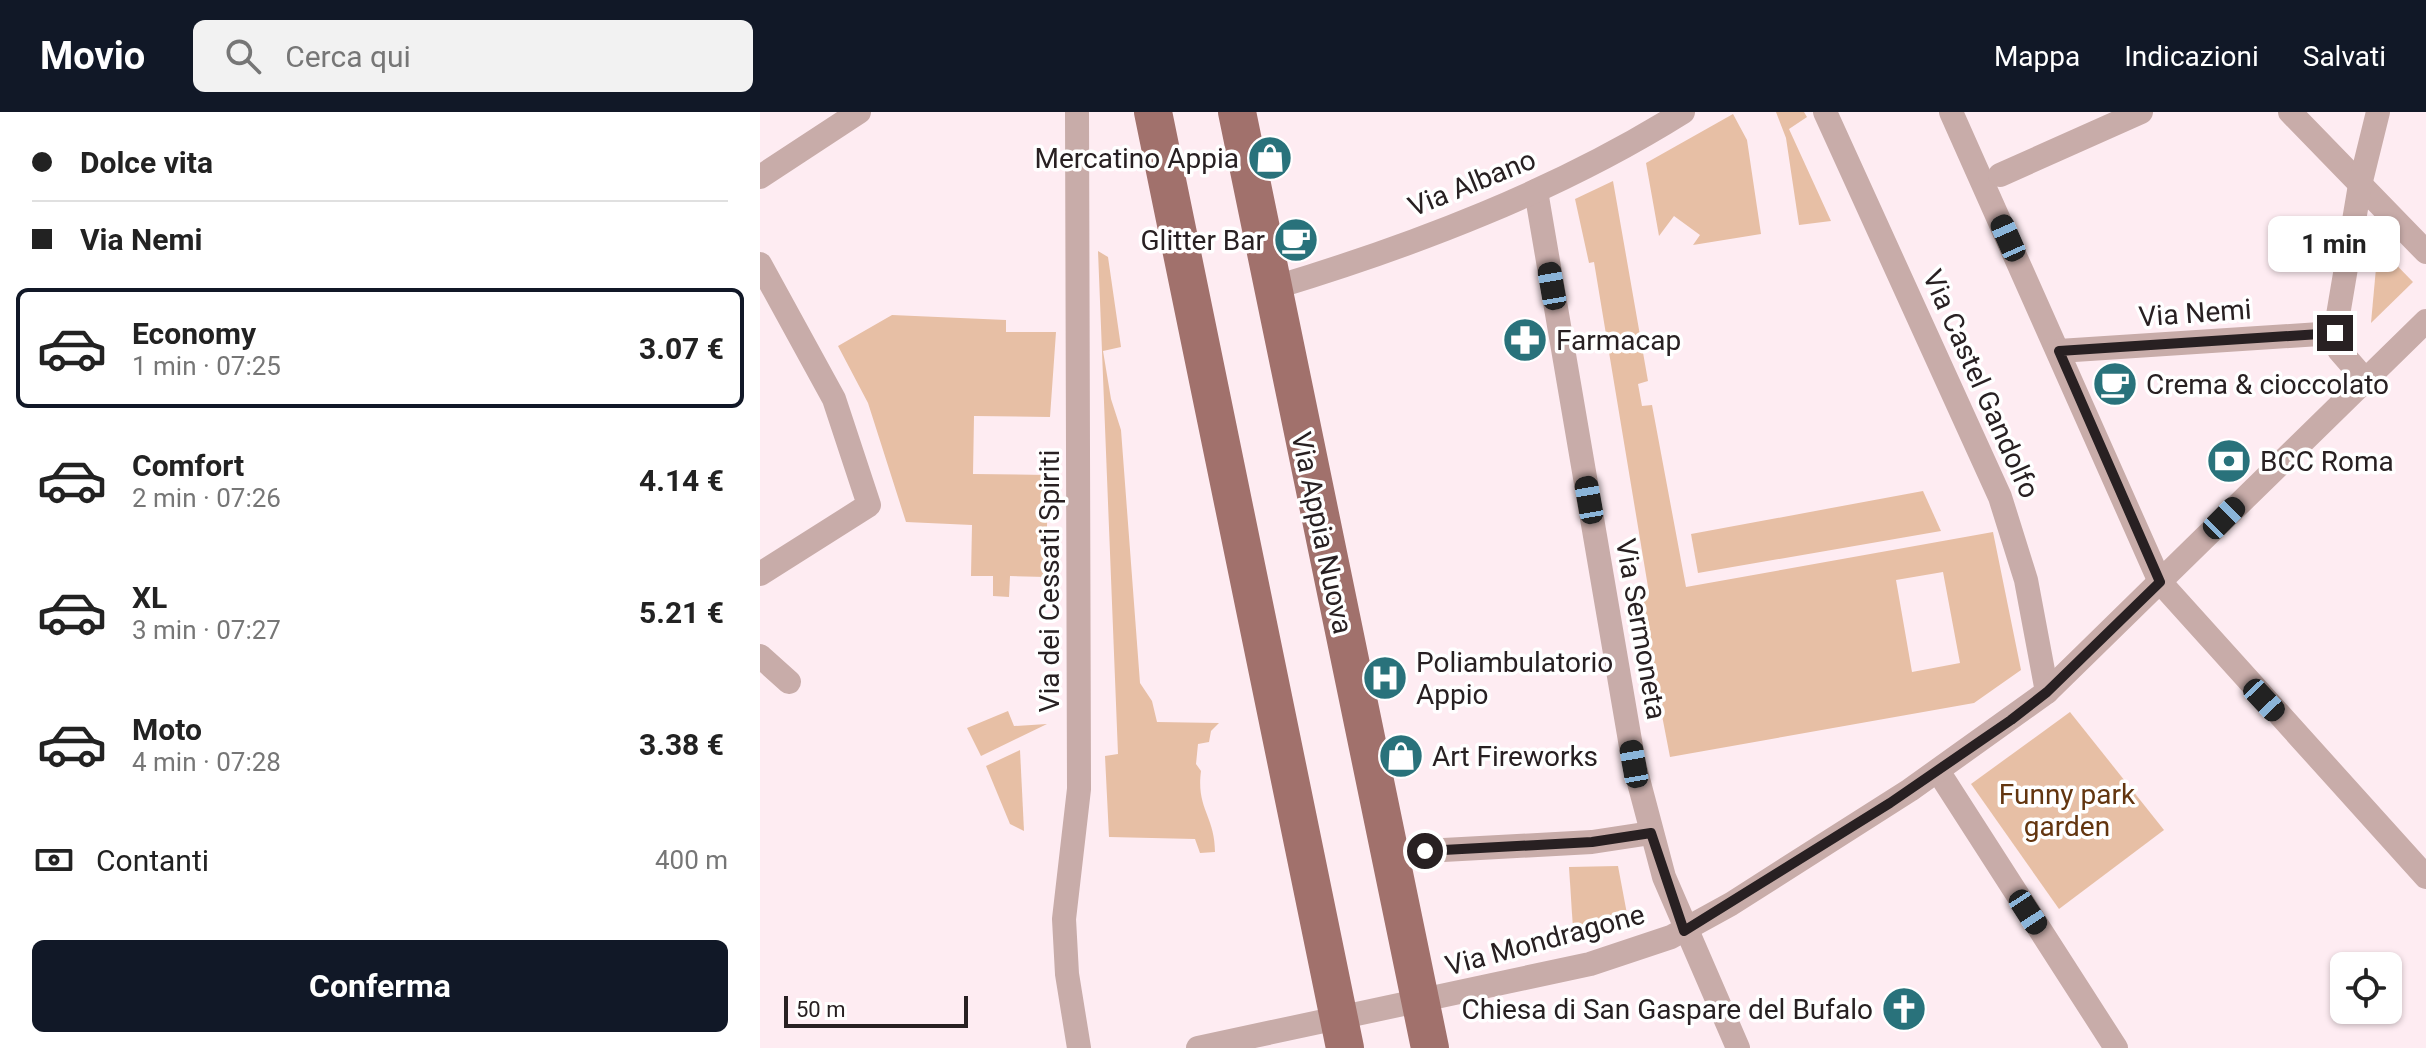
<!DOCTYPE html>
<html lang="it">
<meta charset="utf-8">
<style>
:root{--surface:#fff;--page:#f2f2f2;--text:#222;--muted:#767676;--line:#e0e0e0;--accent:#111827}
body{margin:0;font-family:Roboto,sans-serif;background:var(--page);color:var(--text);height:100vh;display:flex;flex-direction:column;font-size:30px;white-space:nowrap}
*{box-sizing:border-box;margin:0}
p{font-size:26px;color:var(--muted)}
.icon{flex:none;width:44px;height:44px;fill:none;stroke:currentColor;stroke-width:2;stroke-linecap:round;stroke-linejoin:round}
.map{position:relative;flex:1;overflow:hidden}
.drawer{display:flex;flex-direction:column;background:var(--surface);width:760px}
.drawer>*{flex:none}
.top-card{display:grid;align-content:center;height:176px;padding:0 32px;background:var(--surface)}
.tools{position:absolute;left:1570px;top:840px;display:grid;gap:16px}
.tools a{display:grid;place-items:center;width:72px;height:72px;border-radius:12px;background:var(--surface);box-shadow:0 2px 6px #0004;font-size:40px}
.scale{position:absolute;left:24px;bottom:20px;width:184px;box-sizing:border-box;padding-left:8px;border:4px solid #282022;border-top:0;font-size:22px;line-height:28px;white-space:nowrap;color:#282022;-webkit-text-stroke:6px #fff;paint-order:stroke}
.end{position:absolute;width:36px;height:36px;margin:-18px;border:10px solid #282022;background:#fff;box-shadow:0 0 0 4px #fff}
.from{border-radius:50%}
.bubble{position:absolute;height:56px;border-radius:12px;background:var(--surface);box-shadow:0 2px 6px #0004;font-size:26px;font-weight:700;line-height:56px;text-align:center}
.car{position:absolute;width:24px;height:48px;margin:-24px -12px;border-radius:10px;box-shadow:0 0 6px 2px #0007;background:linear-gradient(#222 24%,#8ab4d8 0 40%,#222 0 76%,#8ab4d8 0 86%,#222 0)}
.top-card b{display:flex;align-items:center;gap:28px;height:76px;font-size:30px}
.top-card b+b{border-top:2px solid var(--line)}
.top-card i{width:20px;height:20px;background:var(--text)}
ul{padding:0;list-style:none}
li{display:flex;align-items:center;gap:24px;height:120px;margin:0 16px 12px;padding:0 16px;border:4px solid transparent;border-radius:12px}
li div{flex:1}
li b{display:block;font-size:30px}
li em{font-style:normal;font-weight:700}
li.current{border-color:var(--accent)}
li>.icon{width:72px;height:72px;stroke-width:1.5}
.pay{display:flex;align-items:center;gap:20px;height:88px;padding:0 32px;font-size:30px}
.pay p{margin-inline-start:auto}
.action{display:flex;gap:16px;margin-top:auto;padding:16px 32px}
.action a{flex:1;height:92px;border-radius:12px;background:var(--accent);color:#fff;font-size:32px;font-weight:700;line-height:92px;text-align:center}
header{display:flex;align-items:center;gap:48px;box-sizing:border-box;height:112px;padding:0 40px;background:var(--accent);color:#fff}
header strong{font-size:38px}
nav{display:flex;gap:44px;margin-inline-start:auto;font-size:28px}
.search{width:560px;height:72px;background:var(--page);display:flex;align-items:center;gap:20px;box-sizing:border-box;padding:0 28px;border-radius:12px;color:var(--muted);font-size:30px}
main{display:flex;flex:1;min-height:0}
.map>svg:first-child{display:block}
</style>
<header>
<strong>Movio</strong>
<div class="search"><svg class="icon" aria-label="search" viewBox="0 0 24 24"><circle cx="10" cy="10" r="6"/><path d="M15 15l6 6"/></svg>Cerca qui</div>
<nav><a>Mappa</a><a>Indicazioni</a><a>Salvati</a></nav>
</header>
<main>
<section class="drawer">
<div class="top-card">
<b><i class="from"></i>Dolce vita</b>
<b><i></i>Via Nemi</b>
</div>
<ul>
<li class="current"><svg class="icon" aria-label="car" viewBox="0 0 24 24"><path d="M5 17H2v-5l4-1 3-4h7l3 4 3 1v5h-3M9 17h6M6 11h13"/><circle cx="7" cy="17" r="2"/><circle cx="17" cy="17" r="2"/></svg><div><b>Economy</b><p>1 min · 07:25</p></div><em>3.07 €</em></li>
<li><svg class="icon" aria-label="car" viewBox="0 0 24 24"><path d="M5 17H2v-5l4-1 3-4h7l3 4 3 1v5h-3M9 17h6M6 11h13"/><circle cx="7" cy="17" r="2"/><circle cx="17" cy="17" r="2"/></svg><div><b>Comfort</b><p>2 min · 07:26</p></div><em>4.14 €</em></li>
<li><svg class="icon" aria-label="car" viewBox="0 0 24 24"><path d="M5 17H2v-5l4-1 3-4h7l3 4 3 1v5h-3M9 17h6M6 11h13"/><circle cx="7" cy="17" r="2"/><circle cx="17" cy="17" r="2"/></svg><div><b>XL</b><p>3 min · 07:27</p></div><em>5.21 €</em></li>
<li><svg class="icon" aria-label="car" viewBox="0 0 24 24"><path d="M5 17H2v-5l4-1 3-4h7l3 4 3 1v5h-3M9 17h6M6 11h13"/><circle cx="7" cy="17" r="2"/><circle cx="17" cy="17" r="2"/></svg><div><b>Moto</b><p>4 min · 07:28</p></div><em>3.38 €</em></li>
</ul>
<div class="pay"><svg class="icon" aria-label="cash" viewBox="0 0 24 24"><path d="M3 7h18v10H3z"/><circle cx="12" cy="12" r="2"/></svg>Contanti<p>400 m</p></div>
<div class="action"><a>Conferma</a></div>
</section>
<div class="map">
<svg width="1666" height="936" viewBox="0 0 1666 936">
<rect width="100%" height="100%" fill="#feecf2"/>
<g fill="#e7bfa5" fill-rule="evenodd">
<polygon points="1016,0 1044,0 1047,5 1029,17 1071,109 1039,113 1026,26"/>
<polygon points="973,2 987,28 1001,122 933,133 940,123 914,104 899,124 886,51"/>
<path d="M853,69l35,200 -10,3 4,22 10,-1 34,182 307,-55 28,138 -47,33 -304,54 -31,-161 10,-3 -55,-331 -5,1 -14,-64zM1183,460l17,91 -48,9 -16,-92z"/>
<polygon points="1618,134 1653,170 1611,211"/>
<path d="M338,139l10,6 13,90 -18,4 8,48 10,31 19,253 12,18 5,21 62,1 -8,8 -2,11 -11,2 -2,20 5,7c-5,38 14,45 14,81l-15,1 -5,-14 -86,-2 -4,-81 13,-2z"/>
<polygon points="132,203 246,208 246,220 296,220 290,305 214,304 213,362 288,363 286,465 250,464 249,485 233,484 233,464 211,464 212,413 146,410 108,291 78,234"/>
<polygon points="1163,379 1181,419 938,461 931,422"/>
<polygon points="248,599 254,614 287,612 221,644 207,616"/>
<polygon points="1310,600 1404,718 1299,797 1211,672"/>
<polygon points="260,638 264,719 250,712 226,654"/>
<polygon points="858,754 867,802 813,817 809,755"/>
</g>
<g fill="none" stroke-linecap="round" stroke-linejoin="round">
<g stroke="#c8aca9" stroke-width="24">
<polyline points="317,0 319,677 304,807 307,862 319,936"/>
<polyline points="1065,0 1240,385 1266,468 1287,580"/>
<polyline points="1191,0 1400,470 1666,765"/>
<polyline points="1530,0 1666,140"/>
<polyline points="1240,63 1381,0"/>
<polyline points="0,65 99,0"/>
<polyline points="776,79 874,652 904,765 978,936"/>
<polyline points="0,152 74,287 109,393 0,462"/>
<path d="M513,176c142,-43 284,-97 410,-176"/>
<polyline points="1299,239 1575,221"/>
<polyline points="1606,269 1579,238 1575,221 1600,73 1618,0"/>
<polyline points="0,544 29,570"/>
<polyline points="1178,659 1356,936"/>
<polyline points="665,739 832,730 891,721"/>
<polyline points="438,936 830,852 911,825 971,792 1150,678 1287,580 1666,209"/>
</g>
<g stroke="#a1716c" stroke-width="38">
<polyline points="393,0 585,936"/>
<polyline points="477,0 670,936"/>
</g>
</g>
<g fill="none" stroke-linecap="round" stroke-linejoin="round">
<polyline stroke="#282022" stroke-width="10" points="665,739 832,730 891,721 924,819 1130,691 1251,608 1287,580 1400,470 1299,239 1575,221"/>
</g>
<defs>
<g id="shop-disc" transform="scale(2.3)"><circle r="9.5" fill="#29727b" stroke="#fff"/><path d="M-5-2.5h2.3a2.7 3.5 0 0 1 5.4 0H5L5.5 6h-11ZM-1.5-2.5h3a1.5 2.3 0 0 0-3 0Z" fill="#fff"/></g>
<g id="cafe-disc" transform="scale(2.3)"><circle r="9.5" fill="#29727b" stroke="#fff"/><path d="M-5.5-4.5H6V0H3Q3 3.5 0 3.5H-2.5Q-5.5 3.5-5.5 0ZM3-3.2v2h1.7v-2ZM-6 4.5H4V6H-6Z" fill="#fff"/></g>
<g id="pharmacy-disc" transform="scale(2.3)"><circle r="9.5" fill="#29727b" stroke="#fff"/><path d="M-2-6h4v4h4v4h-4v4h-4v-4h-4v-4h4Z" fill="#fff"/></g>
<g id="bank-disc" transform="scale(2.3)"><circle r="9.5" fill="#29727b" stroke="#fff"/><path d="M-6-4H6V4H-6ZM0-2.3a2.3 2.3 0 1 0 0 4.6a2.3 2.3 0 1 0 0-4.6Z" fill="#fff"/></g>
<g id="hospital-disc" transform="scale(2.3)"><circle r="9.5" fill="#29727b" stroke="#fff"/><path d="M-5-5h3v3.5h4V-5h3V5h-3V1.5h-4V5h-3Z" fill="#fff"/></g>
<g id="church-disc" transform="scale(2.3)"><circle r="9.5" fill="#29727b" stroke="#fff"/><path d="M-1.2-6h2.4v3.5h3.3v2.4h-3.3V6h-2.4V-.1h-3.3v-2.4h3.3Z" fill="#fff"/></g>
</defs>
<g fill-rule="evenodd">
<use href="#shop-disc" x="510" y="46"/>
<use href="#cafe-disc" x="536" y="128"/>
<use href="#pharmacy-disc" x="765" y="228"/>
<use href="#cafe-disc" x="1355" y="272"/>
<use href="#bank-disc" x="1469" y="349"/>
<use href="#hospital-disc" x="625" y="566"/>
<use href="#shop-disc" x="641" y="644"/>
<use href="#church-disc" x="1144" y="897"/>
</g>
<g text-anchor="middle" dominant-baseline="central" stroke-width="7" stroke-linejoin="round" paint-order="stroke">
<g font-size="28" fill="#282022" stroke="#fff" text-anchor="start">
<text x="479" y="46" text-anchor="end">Mercatino Appia</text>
<text x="505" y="128" text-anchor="end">Glitter Bar</text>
<text x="796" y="228">Farmacap</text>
<text x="1386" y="272">Crema &amp; cioccolato</text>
<text x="1500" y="349">BCC Roma</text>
<text x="656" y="550">Poliambulatorio<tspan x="656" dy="32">Appio</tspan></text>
<text x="672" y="644">Art Fireworks</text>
<text x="1113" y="897" text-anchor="end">Chiesa di San Gaspare del Bufalo</text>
</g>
<g font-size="28" fill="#282022" stroke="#fff">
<text transform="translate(712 71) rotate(-22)">Via Albano</text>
<text transform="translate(1435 201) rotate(-4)">Via Nemi</text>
<text transform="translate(1221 272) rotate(66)">Via Castel Gandolfo</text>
<text transform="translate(562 421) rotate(78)">Via Appia Nuova</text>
<text transform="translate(289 469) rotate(-90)">Via dei Cessati Spiriti</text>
<text transform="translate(881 517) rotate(80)">Via Sermoneta</text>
<text transform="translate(785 828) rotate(-15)">Via Mondragone</text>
</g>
<g font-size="28" fill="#63350f" stroke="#fff">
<text x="1307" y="682">Funny park<tspan x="1307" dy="32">garden</tspan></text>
</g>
</g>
</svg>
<div class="tools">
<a><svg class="icon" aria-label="locate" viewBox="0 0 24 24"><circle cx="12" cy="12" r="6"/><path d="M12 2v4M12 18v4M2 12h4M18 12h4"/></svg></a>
</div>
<div class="scale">50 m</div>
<i class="end from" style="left:665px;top:739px"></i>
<i class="end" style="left:1575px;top:221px"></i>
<div class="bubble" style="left:1508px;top:104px;width:132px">1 min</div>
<i class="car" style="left:1248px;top:126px;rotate:336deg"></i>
<i class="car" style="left:792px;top:174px;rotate:350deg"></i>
<i class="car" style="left:829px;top:388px;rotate:350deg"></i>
<i class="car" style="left:1464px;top:406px;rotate:45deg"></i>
<i class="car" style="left:1504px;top:588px;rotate:137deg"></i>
<i class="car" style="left:874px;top:652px;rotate:350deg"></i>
<i class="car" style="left:1268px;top:800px;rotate:147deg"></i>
</div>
</main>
